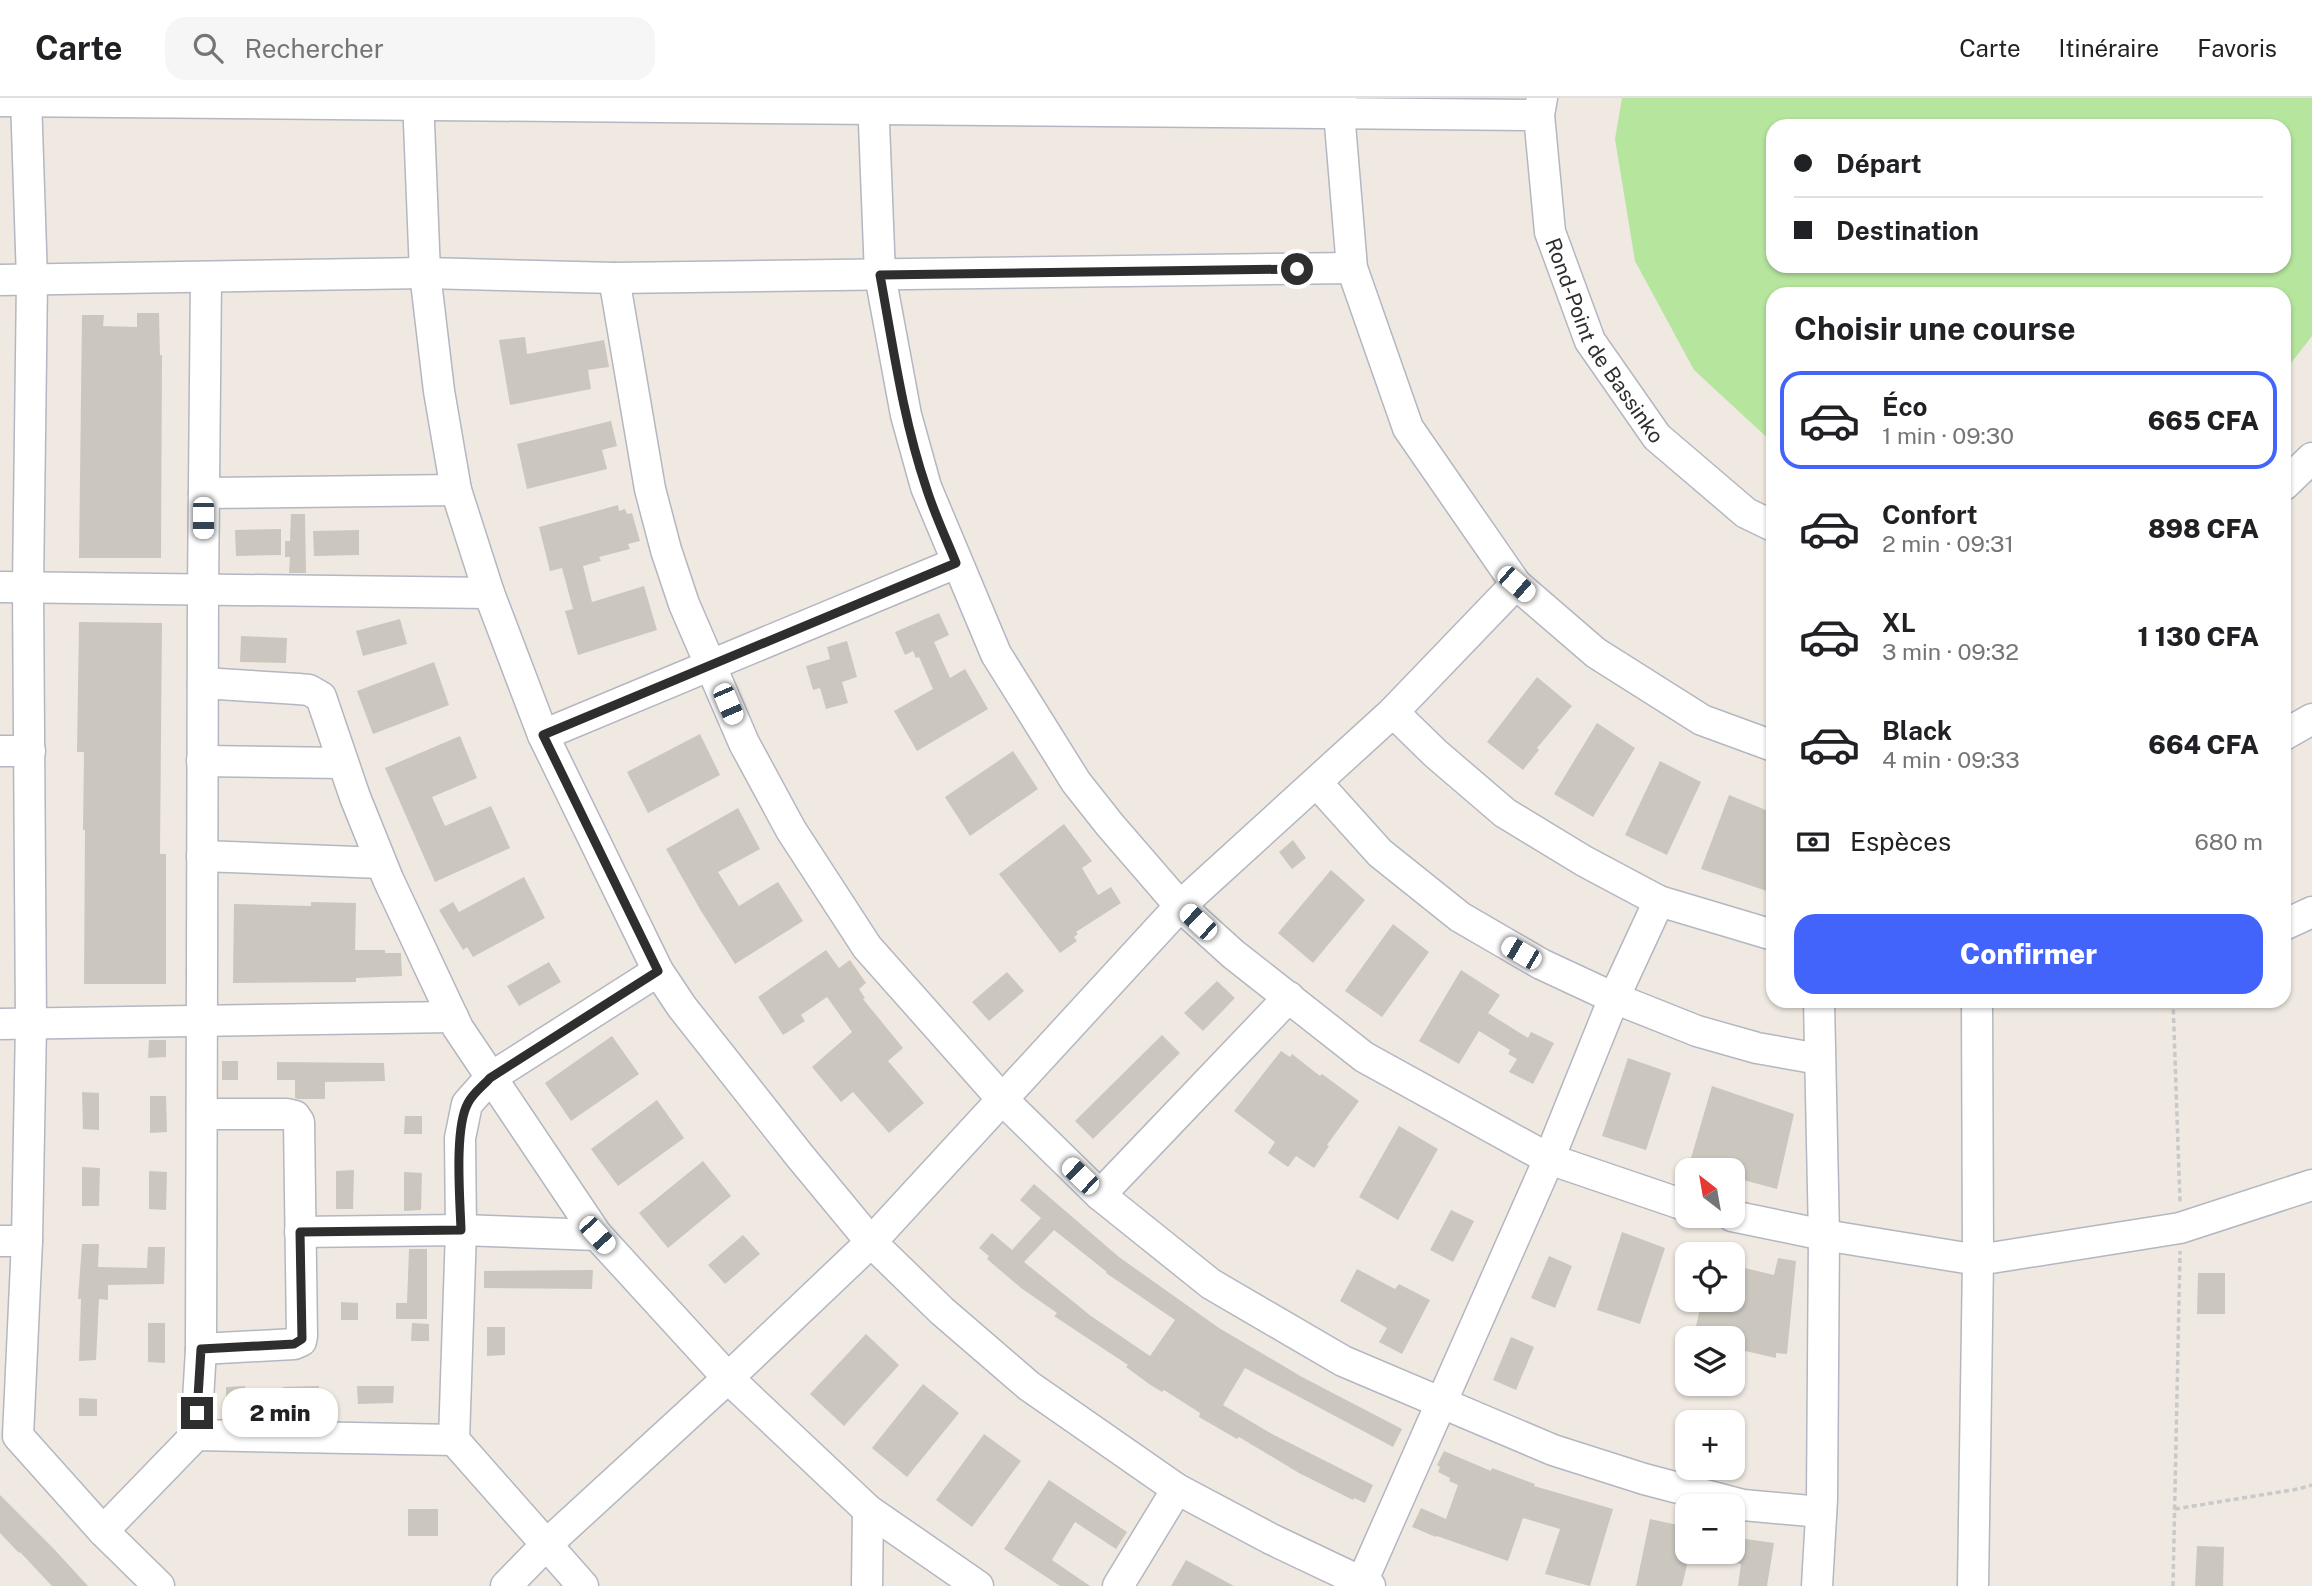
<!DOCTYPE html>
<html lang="fr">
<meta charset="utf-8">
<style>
:root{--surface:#fff;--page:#f6f6f6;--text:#202124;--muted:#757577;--line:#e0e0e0;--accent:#4264fb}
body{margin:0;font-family:"Public Sans",sans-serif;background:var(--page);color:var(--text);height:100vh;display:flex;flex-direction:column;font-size:26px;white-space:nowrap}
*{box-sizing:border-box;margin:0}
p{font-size:23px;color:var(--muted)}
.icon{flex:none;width:38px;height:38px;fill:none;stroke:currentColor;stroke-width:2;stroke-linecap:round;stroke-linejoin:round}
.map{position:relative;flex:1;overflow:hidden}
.sheet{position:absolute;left:1766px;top:189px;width:525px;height:721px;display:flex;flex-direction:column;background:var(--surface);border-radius:21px;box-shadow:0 2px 5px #0004}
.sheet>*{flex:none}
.top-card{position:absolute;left:1766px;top:21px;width:525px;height:154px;border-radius:21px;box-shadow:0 2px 5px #0004;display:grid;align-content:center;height:154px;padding:0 28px;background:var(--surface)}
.needle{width:46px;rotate:329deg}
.tools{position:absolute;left:1675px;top:1060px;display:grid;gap:14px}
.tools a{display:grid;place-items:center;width:70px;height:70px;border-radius:14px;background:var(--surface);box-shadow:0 2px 5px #0004;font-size:35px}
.end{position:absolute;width:32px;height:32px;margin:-16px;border:9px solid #2e2e2e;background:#fff;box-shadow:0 0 0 4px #fff}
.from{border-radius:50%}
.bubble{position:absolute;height:49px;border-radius:21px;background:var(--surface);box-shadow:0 2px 5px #0004;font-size:23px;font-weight:800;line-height:49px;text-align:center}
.car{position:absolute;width:21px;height:42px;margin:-21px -10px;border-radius:9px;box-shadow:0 0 5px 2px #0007;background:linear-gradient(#fff 24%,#345 0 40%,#fff 0 76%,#345 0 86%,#fff 0)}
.top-card b{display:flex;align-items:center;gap:24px;height:66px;font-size:26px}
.top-card b+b{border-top:2px solid var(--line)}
.top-card i{width:18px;height:18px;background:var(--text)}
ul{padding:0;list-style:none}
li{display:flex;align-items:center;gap:21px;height:98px;margin:0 14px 10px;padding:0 14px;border:4px solid transparent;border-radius:21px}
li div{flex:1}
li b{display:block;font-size:26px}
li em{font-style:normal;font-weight:800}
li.active{border-color:var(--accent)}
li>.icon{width:63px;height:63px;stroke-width:1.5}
h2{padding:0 28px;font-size:32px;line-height:84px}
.pay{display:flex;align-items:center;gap:18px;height:77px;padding:0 28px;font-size:26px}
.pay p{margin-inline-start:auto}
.action{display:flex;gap:14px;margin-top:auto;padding:14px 28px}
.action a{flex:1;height:80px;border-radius:21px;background:var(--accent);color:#fff;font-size:28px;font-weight:800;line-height:80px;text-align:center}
header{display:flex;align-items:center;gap:42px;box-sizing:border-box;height:98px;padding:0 35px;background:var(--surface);border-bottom:2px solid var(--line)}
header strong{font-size:33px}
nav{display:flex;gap:38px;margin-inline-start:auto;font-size:24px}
.search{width:490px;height:63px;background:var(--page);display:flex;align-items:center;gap:18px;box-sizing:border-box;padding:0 24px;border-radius:21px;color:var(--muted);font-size:26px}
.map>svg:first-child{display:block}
</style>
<header>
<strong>Carte</strong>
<div class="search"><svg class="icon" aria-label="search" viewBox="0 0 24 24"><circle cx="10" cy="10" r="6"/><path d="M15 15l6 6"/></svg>Rechercher</div>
<nav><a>Carte</a><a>Itinéraire</a><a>Favoris</a></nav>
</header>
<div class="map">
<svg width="2312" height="1488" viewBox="0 0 2312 1488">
<rect width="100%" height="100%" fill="#efe9e1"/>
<path fill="#b6e59e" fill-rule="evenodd" d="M1622,0h690v238l-28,36v-78h-511v149l-79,-73 -59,-109 -20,-122zM1773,28h511v140h-511z"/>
<g fill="#cbc7bf" fill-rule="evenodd">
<polygon points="137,215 159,215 160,257 162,257 161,460 79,460 82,217 104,217 103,228 137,229"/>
<polygon points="525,239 527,256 604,242 609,269 588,272 591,291 510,307 499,242"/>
<polygon points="611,323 617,348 602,352 607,371 527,391 517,346"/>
<polygon points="618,407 619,413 625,411 627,416 632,415 640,443 628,446 630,451 599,459 601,463 583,468 592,504 644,488 657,532 578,557 565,513 573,511 562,470 550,473 539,429"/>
<polygon points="291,416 305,416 306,475 289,475 290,459 285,459 285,443 290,443"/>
<polygon points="281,431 281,457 236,458 235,432"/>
<polygon points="359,432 359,457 314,458 313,433"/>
<polygon points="939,515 949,537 934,544 950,580 965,571 988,611 917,653 894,613 933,591 919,559 916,560 913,553 905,557 895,534"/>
<polygon points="400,521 407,546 363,558 356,533"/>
<polygon points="79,524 162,525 160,756 166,756 166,886 84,886 85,732 83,732 84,654 77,654"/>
<polygon points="241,538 287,540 286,565 240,564"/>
<polygon points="847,543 857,579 842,584 848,605 826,611 820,590 813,592 806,568 830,561 827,549"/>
<polygon points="434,564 449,607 373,636 357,593"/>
<polygon points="1537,579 1572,608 1537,650 1539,652 1523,672 1487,644"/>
<polygon points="1597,625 1635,650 1593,719 1554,696"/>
<polygon points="700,636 720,677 648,715 627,674"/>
<polygon points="460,638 477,680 432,699 445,728 491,708 510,750 435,784 385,670"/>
<polygon points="1013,653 1038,691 970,738 945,699"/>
<polygon points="1660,663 1701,684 1667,757 1625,737"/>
<polygon points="1729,697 1773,715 1773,795 1701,771"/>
<polygon points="738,710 760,751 718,774 739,808 778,784 803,823 735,866 701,813 666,751"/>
<polygon points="1064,726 1092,763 1082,770 1098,797 1111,789 1121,805 1076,834 1078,836 1074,839 1077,843 1060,855 999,776"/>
<polygon points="1293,742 1306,760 1292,771 1279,754"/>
<polygon points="1331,772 1365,802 1313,865 1278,835"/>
<polygon points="524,779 545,820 473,859 467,849 463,852 439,812 453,804 459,814"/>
<polygon points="311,804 356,805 355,852 385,852 385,855 401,855 402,878 356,880 356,884 233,885 234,806 311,808"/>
<polygon points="1393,826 1429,854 1382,919 1345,893"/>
<polygon points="826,852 839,870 850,862 866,885 859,891 865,900 863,901 903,950 888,963 924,1005 889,1035 853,994 841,1004 812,969 852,934 827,899 801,917 805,923 783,937 758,899"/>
<polygon points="549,864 561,884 519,908 507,888"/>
<polygon points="1461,872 1500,897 1488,915 1528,940 1531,934 1554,945 1533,986 1509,974 1517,961 1508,956 1510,952 1479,933 1459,966 1419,943"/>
<polygon points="1007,874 1024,893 989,923 972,904"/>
<polygon points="1217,883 1235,900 1203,933 1184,915"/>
<polygon points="1162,937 1180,955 1093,1041 1075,1023"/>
<polygon points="612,938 639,976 571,1023 545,985"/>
<polygon points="149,942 166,942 166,959 148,960"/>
<polygon points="1281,953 1290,959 1292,956 1320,978 1322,976 1359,1003 1327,1047 1329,1048 1314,1070 1296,1058 1288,1069 1268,1055 1275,1044 1234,1013"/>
<polygon points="1628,960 1671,975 1646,1052 1602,1038"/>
<rect x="222" y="963" width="16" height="19"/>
<polygon points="277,964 384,965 385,983 325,984 325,1001 298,1001 295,1000 295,982 277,982"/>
<polygon points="1712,988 1794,1016 1777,1091 1732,1079 1732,1073 1710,1073 1689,1067"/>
<polygon points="82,994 99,995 99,1032 83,1031"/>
<polygon points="150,998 166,998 167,1034 150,1035"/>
<polygon points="657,1002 684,1040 618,1088 591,1051"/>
<polygon points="405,1018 422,1018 422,1036 404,1036"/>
<polygon points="1399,1028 1438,1051 1398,1122 1359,1099"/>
<polygon points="703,1063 731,1098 668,1150 639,1115"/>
<polygon points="82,1069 100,1070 99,1108 82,1108"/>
<polygon points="354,1072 353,1111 336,1111 336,1073"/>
<polygon points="149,1073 167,1074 166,1112 149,1111"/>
<polygon points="404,1074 422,1075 421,1112 404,1113"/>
<path d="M1034,1086l85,73 100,71 83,49 100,52 -9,18 -148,-79 -22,37 49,29 101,51 -8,18 -11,-5 -1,2 -54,-27 -60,-36 -2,2 -38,-22 1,-4 -36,-23 -2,2 -13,-8 -23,-17 2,-2 -74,-49 3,-3 -36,-25 -34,-29 2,-3 -10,-8 13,-15 20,17 29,-32 -21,-18zM1054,1132l53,42 -1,1 69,47 -25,36 -59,-40 -67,-54z"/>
<polygon points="1451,1112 1474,1123 1453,1164 1430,1152"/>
<polygon points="1622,1134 1665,1150 1640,1226 1597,1212"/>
<polygon points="743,1137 760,1156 725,1186 708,1167"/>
<polygon points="82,1146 99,1146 98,1169 147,1170 148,1149 165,1149 164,1186 108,1187 108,1202 99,1201 96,1262 79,1263 81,1201 78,1201"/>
<polygon points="409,1151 427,1151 427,1221 396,1221 396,1205 407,1205"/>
<polygon points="1549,1158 1572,1168 1555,1210 1531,1200"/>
<polygon points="1778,1160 1796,1163 1787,1256 1776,1255 1776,1260 1732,1250 1732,1241 1693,1241 1702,1202 1732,1202 1732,1167 1774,1177"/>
<polygon points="1357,1171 1395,1191 1399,1186 1430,1202 1402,1256 1379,1244 1387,1230 1340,1203"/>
<polygon points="593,1172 592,1191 484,1190 484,1173"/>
<polygon points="2198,1175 2225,1175 2225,1216 2197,1216"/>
<polygon points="341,1204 358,1205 358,1222 341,1222"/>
<polygon points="148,1225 165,1225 165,1265 148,1264"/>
<polygon points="412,1225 429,1226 429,1243 411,1243"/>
<polygon points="487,1229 505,1229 505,1257 487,1258"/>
<polygon points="866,1236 899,1267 844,1328 810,1296"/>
<polygon points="1511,1239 1534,1249 1516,1292 1493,1282"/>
<polygon points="923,1286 959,1315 907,1379 872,1350"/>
<polygon points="245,1288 244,1306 226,1306 226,1289"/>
<polygon points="319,1288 319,1306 283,1306 283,1289"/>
<polygon points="357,1288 394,1288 393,1305 358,1306"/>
<polygon points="79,1300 97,1301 97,1318 79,1318"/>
<polygon points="984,1336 1021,1363 972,1429 936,1402"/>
<polygon points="1444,1353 1491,1373 1492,1370 1535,1386 1534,1388 1613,1411 1590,1488 1545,1476 1560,1431 1523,1420 1508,1463 1437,1438 1436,1439 1412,1429 1421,1410 1446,1421 1458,1387 1449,1383 1450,1380 1438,1374 1440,1369 1437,1367"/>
<polygon points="1049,1382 1127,1434 1116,1451 1075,1424 1052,1462 1090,1488 1060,1488 1004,1451"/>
<polygon points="0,1397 53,1450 88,1488 52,1488 20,1454 19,1455 0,1435"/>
<rect x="408" y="1411" width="30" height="27"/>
<polygon points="1650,1421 1687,1429 1687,1454 1690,1454 1682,1488 1636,1488"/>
<polygon points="1732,1439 1774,1445 1767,1488 1738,1488 1741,1466 1732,1464"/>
<polygon points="2197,1448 2224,1449 2223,1488 2195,1488"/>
<polygon points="1186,1462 1234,1488 1171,1488"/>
</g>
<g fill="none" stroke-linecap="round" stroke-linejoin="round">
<g stroke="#b4b7c1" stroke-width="33">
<g id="minor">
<polyline points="26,0 32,182 28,489 31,926 27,1143 18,1338 103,1433 159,1488"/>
<polyline points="418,0 425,175 439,293 456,392 489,495 543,637 658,873 682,909 799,1057 871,1144 942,1213 1029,1288 1177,1391 1271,1441 1370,1488"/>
<polyline points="873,0 880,177 906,317 926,389 996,556 1076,684 1110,727 1180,808 1233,856 1364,959 1549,1061 1687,1108"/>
<polyline points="1341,0 1339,14 1352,170 1408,330 1516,486 1596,555 1702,622 1773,648"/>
<path id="s1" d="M1542,0l-3,17 11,117 40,109 67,96 89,76 27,13"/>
<polyline points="0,3 1539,17"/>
<polyline points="614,180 650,391 666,452 684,506 744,645 791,732 867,849 1002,1001 1100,1097 1211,1186 1343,1263 1553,1352 1644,1381 1743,1407 1821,1414"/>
<polyline points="0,182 425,175 614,180 1352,170"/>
<polyline points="2284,387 2312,360"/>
<polyline points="204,395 456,392"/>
<polyline points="0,489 489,495"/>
<polyline points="203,585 298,591 309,592 321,599 355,699 388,781 458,930 597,1137 728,1280 868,1412 978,1488"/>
<polyline points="1393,614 1435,655 1505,715 1584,763 1659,803 1773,837"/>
<polyline points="543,637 956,465"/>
<polyline points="2284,637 2312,621"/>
<polyline points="0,653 30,653"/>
<polyline points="202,663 343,665"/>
<polyline points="1317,685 1380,755 1460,819 1541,866 1614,900 1697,933 1757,950 1819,961"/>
<polyline points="202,758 381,765"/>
<polyline points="2284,827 2312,814"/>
<polyline points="0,926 453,919"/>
<polyline points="1100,1097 1289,899"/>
<polyline points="1732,1118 1824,1137 1978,1162 2180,1130 2312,1087"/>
<polyline points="300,1134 461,1132 597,1137"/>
<polyline points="0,1143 27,1143"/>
<polyline points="201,1251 294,1246 301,1243 302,1238 299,1024 295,1018 287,1016 203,1016"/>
<polyline points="196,1337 454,1342"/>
<polyline points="103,1433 196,1337 201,1251 203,493 206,179"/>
<polyline points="1362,1484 1549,1061 1614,900 1659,803"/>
<polyline points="506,1488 546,1447 728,1280 871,1144 1180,808 1393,614 1516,486"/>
<polyline points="583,1488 454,1342 461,1132 460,1040 467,1006 490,980 658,873"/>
<polyline points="867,1488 868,1412"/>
<polyline points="1118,1488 1177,1391"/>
<polyline points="1817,1488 1822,1401 1824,1137 1819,903"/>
<polyline points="1973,1488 1978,1162 1977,903"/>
</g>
</g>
<g stroke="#c9c9c9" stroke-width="3.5" stroke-dasharray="5 3.5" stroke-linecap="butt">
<polyline points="2173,903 2180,1104"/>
<polyline points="2175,1411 2298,1391 2312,1387"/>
<polyline points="2173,1488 2180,1153"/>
</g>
<use href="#minor" stroke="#fff" stroke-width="30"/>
</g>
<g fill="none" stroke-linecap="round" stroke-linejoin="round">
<path stroke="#2e2e2e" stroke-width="9" d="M197,1315l4,-64 93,-5 8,-5 -2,-107 161,-2c-1,-31 -7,-102 7,-127 5,-10 15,-17 22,-25l168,-107 -115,-236 413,-172c-10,-25 -22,-50 -30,-76 -23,-68 -33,-141 -46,-212l417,-6"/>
</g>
<g text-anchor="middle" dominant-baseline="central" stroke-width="6" stroke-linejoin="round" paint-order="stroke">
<g font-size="21" fill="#2e2e2e" stroke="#fff">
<text stroke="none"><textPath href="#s1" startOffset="257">Rond-Point de Bassinko</textPath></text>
</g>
</g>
</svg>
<div class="tools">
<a><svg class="needle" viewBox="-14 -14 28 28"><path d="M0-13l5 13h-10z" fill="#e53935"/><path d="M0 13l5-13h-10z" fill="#757577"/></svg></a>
<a><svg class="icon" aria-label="locate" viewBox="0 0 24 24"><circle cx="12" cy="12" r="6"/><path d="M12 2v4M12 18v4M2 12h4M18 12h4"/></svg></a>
<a><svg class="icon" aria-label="layers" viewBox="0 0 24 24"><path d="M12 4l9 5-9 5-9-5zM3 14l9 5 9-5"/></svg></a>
<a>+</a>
<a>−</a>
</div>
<i class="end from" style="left:1297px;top:171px"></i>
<i class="end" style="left:197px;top:1315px"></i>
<div class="bubble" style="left:222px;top:1290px;width:116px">2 min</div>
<i class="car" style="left:203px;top:420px;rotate:180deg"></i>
<i class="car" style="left:1516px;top:486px;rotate:131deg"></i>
<i class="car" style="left:728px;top:606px;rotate:157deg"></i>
<i class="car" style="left:1198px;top:824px;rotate:313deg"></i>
<i class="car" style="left:1521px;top:855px;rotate:300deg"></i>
<i class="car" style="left:1080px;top:1078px;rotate:314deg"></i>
<i class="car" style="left:597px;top:1137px;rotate:138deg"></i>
<div class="top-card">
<b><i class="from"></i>Départ</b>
<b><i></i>Destination</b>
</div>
<section class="sheet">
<h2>Choisir une course</h2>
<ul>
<li class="active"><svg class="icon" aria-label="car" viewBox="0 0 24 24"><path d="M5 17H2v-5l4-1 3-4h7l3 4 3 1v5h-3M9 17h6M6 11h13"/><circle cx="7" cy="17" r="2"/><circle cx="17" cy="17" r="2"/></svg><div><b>Éco</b><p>1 min · 09:30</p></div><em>665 CFA</em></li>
<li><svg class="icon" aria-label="car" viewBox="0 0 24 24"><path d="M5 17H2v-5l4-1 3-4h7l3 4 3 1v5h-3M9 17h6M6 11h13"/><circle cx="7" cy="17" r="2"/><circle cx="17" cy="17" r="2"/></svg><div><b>Confort</b><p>2 min · 09:31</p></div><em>898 CFA</em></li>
<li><svg class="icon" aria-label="car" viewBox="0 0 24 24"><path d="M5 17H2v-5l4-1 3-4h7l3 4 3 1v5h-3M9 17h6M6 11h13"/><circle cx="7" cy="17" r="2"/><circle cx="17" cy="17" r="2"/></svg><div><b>XL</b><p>3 min · 09:32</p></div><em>1 130 CFA</em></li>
<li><svg class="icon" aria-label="car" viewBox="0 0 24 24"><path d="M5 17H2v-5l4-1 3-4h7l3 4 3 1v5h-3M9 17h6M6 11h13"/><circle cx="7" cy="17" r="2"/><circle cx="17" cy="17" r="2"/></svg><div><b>Black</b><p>4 min · 09:33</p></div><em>664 CFA</em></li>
</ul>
<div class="pay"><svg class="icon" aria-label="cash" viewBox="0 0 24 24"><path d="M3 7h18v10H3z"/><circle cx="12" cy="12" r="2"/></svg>Espèces<p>680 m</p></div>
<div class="action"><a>Confirmer</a></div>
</section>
</div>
